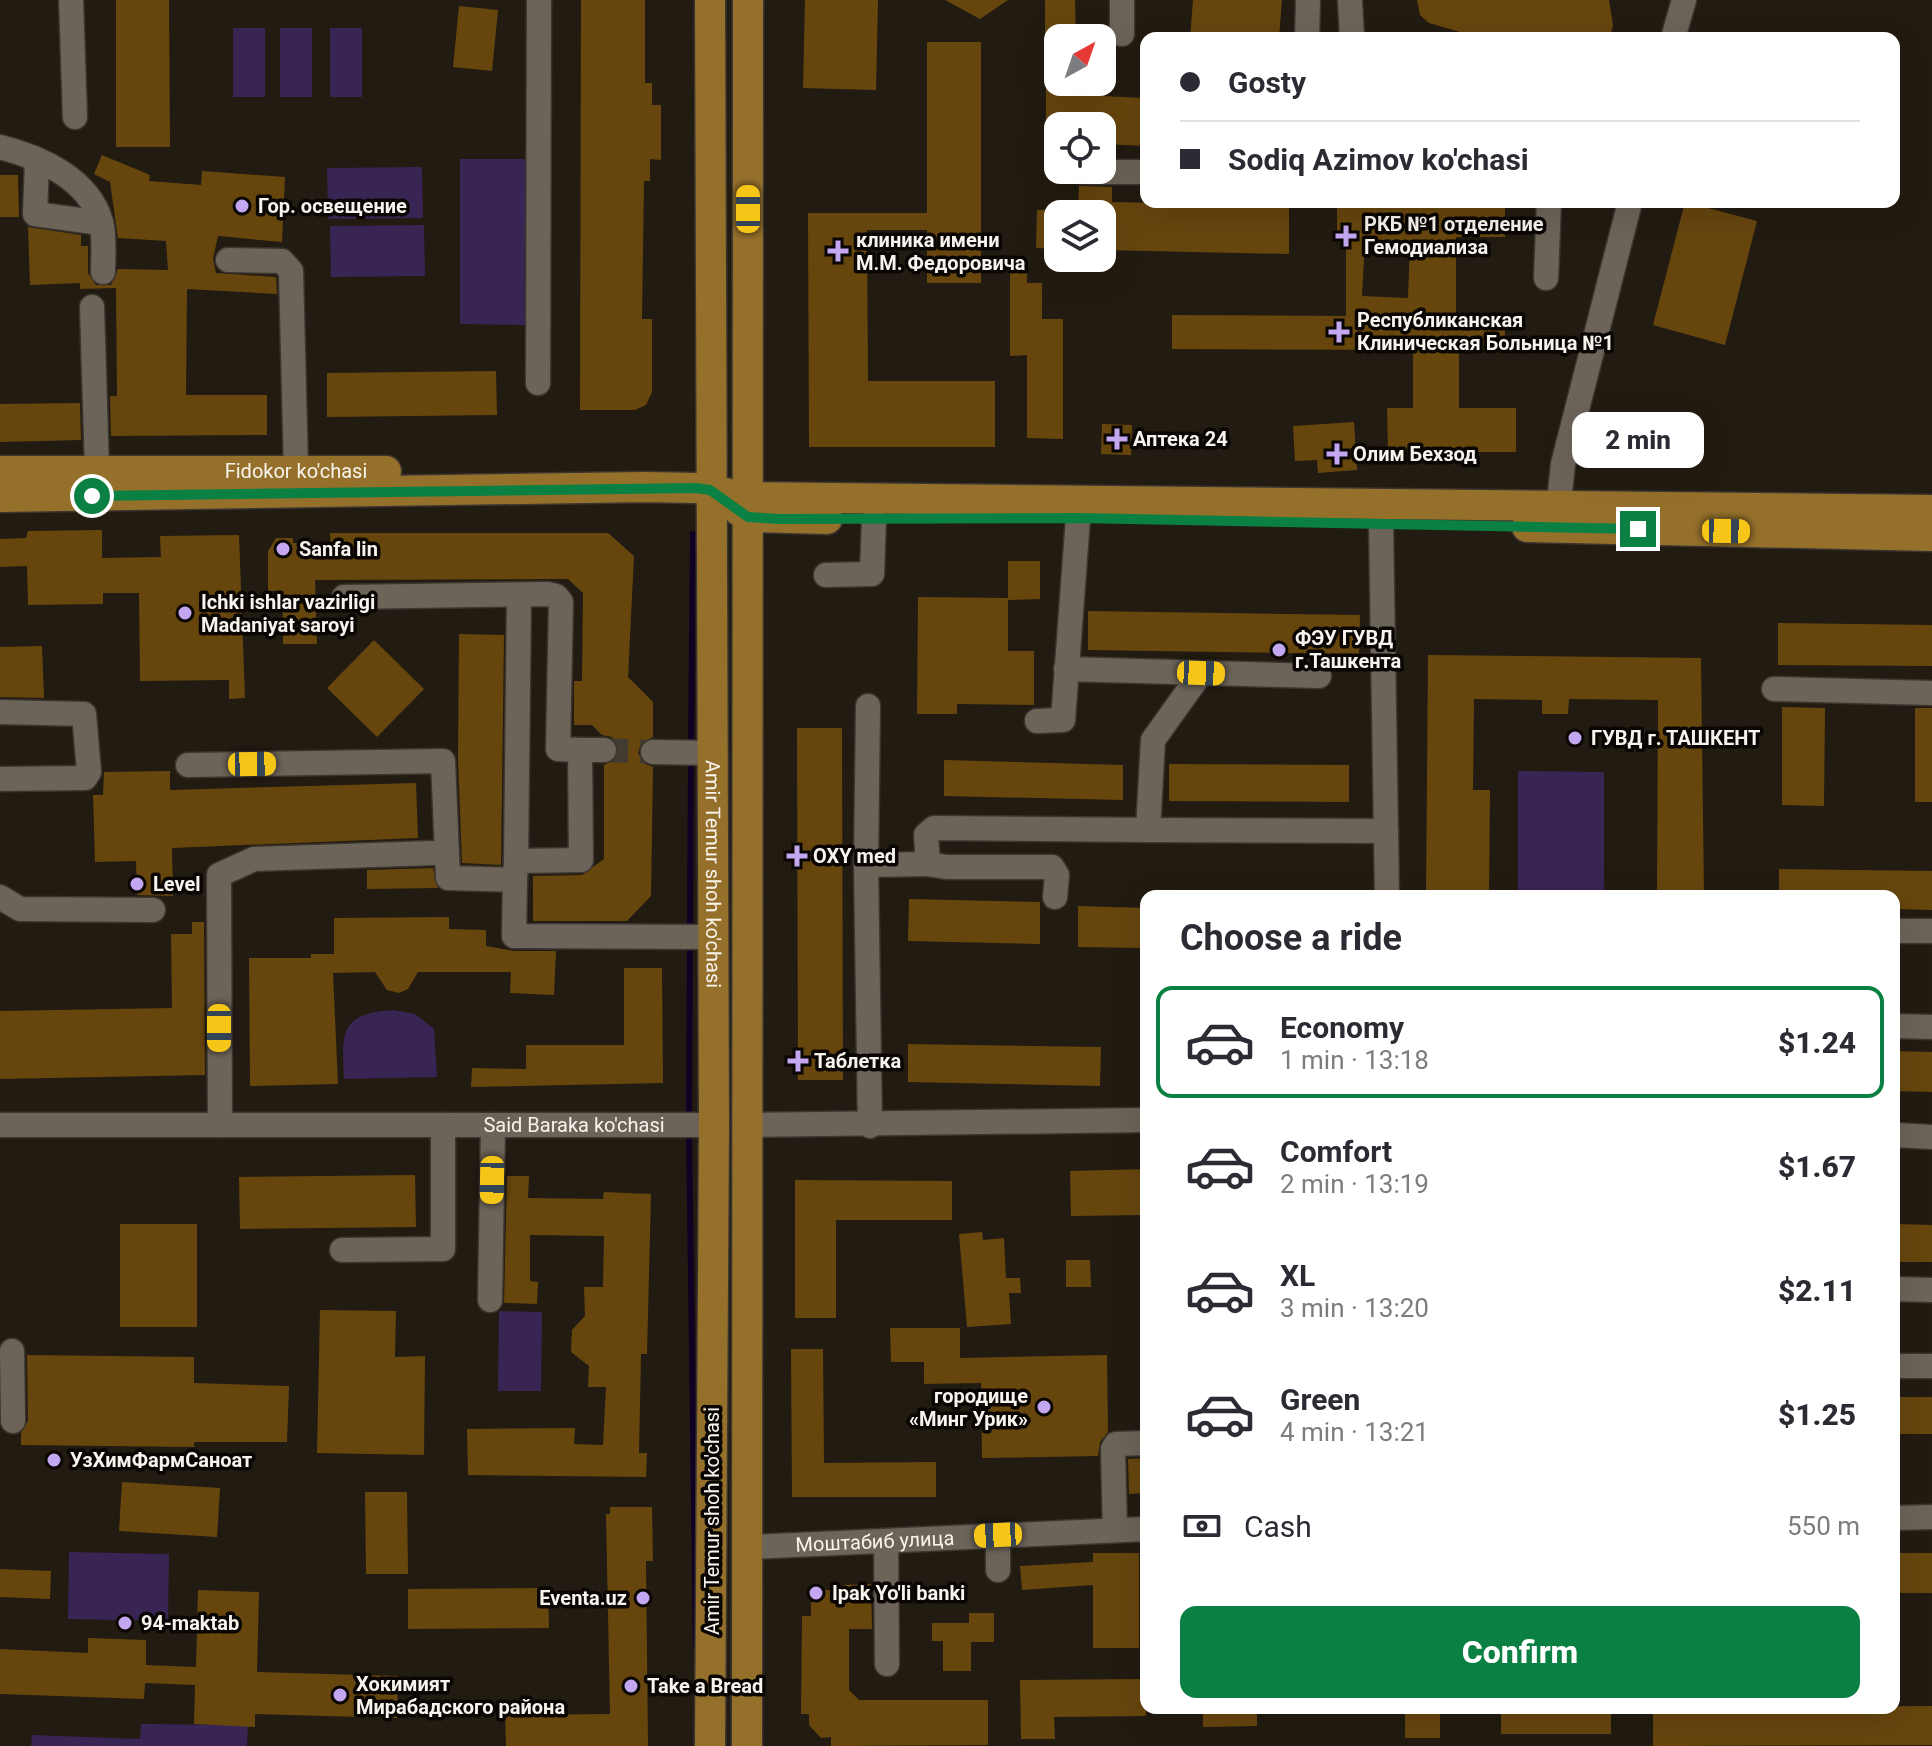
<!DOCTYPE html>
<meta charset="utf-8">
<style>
:root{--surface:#fff;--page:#f2f2f3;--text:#2b2b33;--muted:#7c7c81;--line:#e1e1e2;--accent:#0b8043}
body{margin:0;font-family:Roboto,sans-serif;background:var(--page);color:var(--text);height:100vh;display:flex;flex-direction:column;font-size:30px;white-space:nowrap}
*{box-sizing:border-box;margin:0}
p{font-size:26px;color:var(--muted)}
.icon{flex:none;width:44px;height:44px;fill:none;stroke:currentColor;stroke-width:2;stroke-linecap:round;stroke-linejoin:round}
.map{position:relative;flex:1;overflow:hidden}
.drawer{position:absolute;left:1140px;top:890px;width:760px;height:824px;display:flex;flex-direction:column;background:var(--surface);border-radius:16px;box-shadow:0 8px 32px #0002}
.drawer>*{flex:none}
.hud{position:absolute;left:1140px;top:32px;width:760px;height:176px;border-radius:16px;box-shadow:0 8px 32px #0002;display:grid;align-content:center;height:176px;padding:0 40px;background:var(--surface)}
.needle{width:52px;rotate:40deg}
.fabs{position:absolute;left:1044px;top:24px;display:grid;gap:16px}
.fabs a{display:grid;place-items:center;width:72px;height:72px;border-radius:16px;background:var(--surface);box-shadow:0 8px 32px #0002;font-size:40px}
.end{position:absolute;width:36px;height:36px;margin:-18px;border:10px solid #0b8043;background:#fff;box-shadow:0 0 0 4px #fff}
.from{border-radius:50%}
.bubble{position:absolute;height:56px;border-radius:16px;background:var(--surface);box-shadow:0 8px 32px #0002;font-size:26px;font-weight:800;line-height:56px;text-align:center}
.car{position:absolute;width:24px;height:48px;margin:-24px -12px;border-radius:10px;box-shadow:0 0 6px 2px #0007;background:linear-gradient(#f5c518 24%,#345 0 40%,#f5c518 0 76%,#345 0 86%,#f5c518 0)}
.hud b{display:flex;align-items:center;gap:28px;height:76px;font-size:30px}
.hud b+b{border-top:2px solid var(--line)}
.hud i{width:20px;height:20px;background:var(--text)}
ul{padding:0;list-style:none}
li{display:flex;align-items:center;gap:24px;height:112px;margin:0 16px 12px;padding:0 24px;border:4px solid transparent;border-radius:16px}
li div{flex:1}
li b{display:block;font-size:30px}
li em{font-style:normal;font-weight:800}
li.selected{border-color:var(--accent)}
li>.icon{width:72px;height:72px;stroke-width:1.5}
h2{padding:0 40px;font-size:36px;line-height:96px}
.pay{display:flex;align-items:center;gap:20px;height:88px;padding:0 40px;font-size:30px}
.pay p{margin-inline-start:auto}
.action{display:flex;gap:16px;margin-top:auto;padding:16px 40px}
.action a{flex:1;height:92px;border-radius:16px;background:var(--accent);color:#fff;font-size:32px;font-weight:800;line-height:92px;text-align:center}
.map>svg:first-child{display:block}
</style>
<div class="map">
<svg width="1932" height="1746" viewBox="0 0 1932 1746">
<rect width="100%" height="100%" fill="#221b11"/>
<g fill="#392554">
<rect x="233" y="28" width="32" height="69"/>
<rect x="280" y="28" width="32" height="69"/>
<rect x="330" y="28" width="32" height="69"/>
<polygon points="460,159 528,159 528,325 460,324"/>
<polygon points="422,167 423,218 328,219 327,168"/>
<polygon points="424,225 425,276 331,277 330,226"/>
<polygon points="1518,771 1604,772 1604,894 1518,893"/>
<path d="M393,1010l22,4 19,15 3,48 -93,2c-2,-47 -5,-65 49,-69z"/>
<polygon points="499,1311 542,1312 541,1391 498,1391"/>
<polygon points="69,1552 169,1554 168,1621 68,1619"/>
<polygon points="141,1724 248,1725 247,1746 31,1746 32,1735 140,1739"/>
</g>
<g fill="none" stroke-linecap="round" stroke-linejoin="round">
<g stroke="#100024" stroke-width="6">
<polyline points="691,746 693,534"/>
<polyline points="690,930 691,758"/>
<polyline points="689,1118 690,942"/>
<polyline points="689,1130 696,1646"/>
</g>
</g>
<g fill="#67460e" fill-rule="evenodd">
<polygon points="116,0 169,0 170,147 116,147"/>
<polygon points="581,0 645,0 645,83 652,83 652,105 661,105 661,160 650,159 650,181 644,181 642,319 652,319 652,392 646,405 635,410 580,410"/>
<polygon points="805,0 878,0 876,90 803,88"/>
<polygon points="945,0 1008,0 980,19"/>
<polygon points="1045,0 1075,0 1076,38 1045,38"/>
<polygon points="1193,0 1282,0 1279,38 1190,38"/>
<polygon points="1417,0 1609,0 1613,25 1610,38 1481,38 1429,23 1420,15"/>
<polygon points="459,6 498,10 492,71 453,67"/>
<polygon points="927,42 981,42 981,283 927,283 927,230 867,230 868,381 995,381 995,447 809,447 808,213 927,213"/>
<polygon points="1046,82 1100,82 1100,96 1146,98 1146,146 1102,144 1102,126 1046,126"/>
<polygon points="102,155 150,175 149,181 201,185 202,171 285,177 282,242 218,236 213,259 216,273 276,277 277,294 187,289 186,395 267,395 267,435 111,436 110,396 117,396 116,288 80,289 80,283 30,285 28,227 81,235 81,246 88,246 88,273 96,285 111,285 118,269 168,270 166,241 118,238 110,182 94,174"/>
<polygon points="0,175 18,175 19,217 0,217"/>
<polygon points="1079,186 1112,187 1112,202 1289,206 1289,254 1102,250 1102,214 1078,214"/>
<path d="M1337,202h168v35h-49v77h49v36h-46v58h57v44h-128l-1,-44h26v-58l-241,-1v-34l174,1v-77h-9zM1365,242l45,2 -2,54 -46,-2z"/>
<polygon points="1685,202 1757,221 1725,345 1653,325"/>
<polygon points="1037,210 1058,210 1058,249 1036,248"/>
<polygon points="1010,272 1027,272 1027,283 1042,283 1042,319 1063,319 1063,439 1027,438 1027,355 1010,356"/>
<polygon points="496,371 497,415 327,417 327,373"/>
<polygon points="80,403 81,440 0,442 0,404"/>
<polygon points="1354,422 1357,470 1318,473 1317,460 1295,461 1293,426"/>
<polygon points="1102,424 1132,425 1131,455 1101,454"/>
<polygon points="102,530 102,558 161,557 160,536 239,535 245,698 229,699 229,680 140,681 139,593 103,593 103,604 28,605 27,566 0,567 0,539 26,538 28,531"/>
<polygon points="330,533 608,533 634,556 628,677 653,702 653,737 641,744 638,753 645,764 653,767 651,896 627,921 533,921 533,876 582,875 604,859 604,765 617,758 619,749 612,737 602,735 592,725 574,725 574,681 582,681 583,593 568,579 315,580 317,644 283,644 283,591 268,591 268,551 276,538 293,538 293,543 299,543 299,549 331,549"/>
<polygon points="1008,561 1040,561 1040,599 1008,600 1008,651 1034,651 1034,705 957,704 957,714 917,714 918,597 1008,598"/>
<polygon points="1088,611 1360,615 1359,654 1088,650"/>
<polygon points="1778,623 1932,625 1932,666 1778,665"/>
<polygon points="459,634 504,635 501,865 462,863 458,759"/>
<polygon points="374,640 424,689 377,737 327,688"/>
<polygon points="42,646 44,698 0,697 0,647"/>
<polygon points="1428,655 1701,658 1704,896 1657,896 1658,700 1569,699 1568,714 1542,714 1542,700 1474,699 1473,790 1490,790 1489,896 1426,896"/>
<polygon points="1782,707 1825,708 1824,806 1782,805"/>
<rect x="1915" y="708" width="17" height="94"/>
<polygon points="797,728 842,728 843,1080 798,1080"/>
<polygon points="944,760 1123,765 1123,800 944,796"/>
<polygon points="1169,764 1349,765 1349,802 1169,801"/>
<polygon points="170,771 170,790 416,783 418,838 172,848 173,896 137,895 136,861 95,862 93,795 103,795 104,772"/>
<polygon points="433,868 438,888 367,889 367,870"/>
<polygon points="1779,869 1932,871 1932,910 1894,909 1894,896 1779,896"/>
<polygon points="909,899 1040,902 1040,944 908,941"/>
<polygon points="1078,906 1146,908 1146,948 1078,947"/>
<polygon points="449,917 449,929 486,930 486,946 514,951 556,951 554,995 510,993 511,972 418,972 408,989 399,993 387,990 375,972 333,973 338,1084 250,1086 249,958 311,958 311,954 334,954 334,918"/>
<polygon points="192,922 204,922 205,1075 0,1079 0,1011 172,1008 171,934 192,934"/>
<polygon points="624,968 662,968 663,1083 471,1087 472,1068 526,1069 526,1045 624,1045"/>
<polygon points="908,1044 1101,1047 1100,1086 908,1082"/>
<polygon points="1894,1051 1932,1052 1932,1092 1894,1091"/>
<polygon points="1146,1169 1146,1215 1071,1216 1070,1171"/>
<polygon points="415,1175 416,1227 240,1229 239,1177"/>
<polygon points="507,1176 529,1176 528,1198 603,1199 604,1192 651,1194 647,1354 641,1354 639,1453 647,1453 646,1477 468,1475 467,1429 575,1428 574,1444 603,1445 606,1387 588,1387 589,1366 571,1352 572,1330 585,1316 584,1287 603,1287 604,1236 530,1235 530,1281 538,1282 537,1304 504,1303"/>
<polygon points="795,1180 952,1181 952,1220 836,1220 836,1318 795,1318"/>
<rect x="120" y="1224" width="77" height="103"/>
<polygon points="1894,1224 1932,1225 1932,1262 1894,1262"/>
<polygon points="982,1232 983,1240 1004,1238 1006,1278 1020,1278 1021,1293 1009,1293 1011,1324 967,1327 959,1234"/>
<polygon points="1066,1260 1090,1260 1091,1287 1066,1287"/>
<polygon points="320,1310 396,1311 395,1357 425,1356 424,1455 317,1453"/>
<polygon points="890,1328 960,1328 960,1358 1107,1355 1108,1432 1100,1442 1098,1456 982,1458 981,1383 924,1384 924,1362 891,1362"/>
<polygon points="791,1349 823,1349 824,1463 936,1462 936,1497 792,1497"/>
<polygon points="27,1355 194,1357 194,1383 289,1386 287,1442 194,1442 194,1447 21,1445 21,1433 28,1421"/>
<polygon points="1897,1397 1932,1397 1932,1434 1898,1434"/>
<polygon points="1146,1458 1146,1493 1129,1494 1128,1459"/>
<polygon points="122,1482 220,1488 217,1537 119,1531"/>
<polygon points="365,1492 407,1492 408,1574 366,1574"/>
<polygon points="610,1507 652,1507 653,1561 646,1561 648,1746 506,1746 505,1715 610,1714 606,1514 610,1514"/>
<polygon points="1093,1553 1139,1553 1139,1648 1093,1648 1093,1585 1022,1590 1020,1566 1093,1562"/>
<rect x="1894" y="1553" width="38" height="40"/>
<polygon points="0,1569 51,1571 50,1599 0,1597"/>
<polygon points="871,1584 872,1629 849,1629 849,1690 859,1700 988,1700 988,1745 831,1746 831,1737 821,1738 809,1725 809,1714 801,1714 802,1616 811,1616 811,1603 823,1590 842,1590 842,1585"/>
<polygon points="548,1588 549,1628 408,1629 408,1589"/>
<polygon points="198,1590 259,1592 257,1672 398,1676 397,1718 255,1714 255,1727 194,1724 195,1685 145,1683 144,1699 0,1694 0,1649 88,1653 88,1638 146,1640 146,1665 196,1667"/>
<polygon points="969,1613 994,1613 994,1642 971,1642 971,1671 943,1671 943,1641 932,1641 932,1623 969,1623"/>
<polygon points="1146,1679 1146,1716 1054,1717 1055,1739 1021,1739 1020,1680"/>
<polygon points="1932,1706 1932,1745 1653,1746 1653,1708"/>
<polygon points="1203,1708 1257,1708 1257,1726 1203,1727"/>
<rect x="1405" y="1708" width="35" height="30"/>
<rect x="1501" y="1708" width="110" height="26"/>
</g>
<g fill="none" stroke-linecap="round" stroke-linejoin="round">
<polyline stroke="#423b32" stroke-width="24" stroke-dasharray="24 12" stroke-linecap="butt" points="604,750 653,752"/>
<g stroke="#3b3530" stroke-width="27">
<g id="minor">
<polyline points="71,0 75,117"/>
<polyline points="1122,0 1122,34"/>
<polyline points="1350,2 1352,38"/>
<polyline points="1307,38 1308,0"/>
<polyline points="1673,38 1684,0"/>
<path d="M0,147c40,10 89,32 101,75 4,15 2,35 2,50"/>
<polyline points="37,161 35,214 101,223"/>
<polyline points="1084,172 1146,172"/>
<polyline points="228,260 282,261 291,271 296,471"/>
<polyline points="1546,278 1549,202"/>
<polyline points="92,307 97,471"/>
<polyline points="538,383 539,0"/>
<polyline points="1557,521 1563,464 1630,202"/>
<polyline points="1381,524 1387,896"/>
<polyline points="826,575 872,574 874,519"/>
<polyline points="344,597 547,594 556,596 561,602 558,749 580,750 581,860 516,861 515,880"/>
<polyline points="1066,669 1319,676"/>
<polyline points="1774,689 1932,693"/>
<polyline points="868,706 866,865 870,1126"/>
<polyline points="0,712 84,714 89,772 85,778 0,779"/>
<polyline points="1037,721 1063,720 1078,518"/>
<polyline points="580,750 604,750"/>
<polyline points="653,752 712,753"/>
<polyline points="188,765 443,761 448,878 515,880 514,936 713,937"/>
<polyline points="1148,830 1386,831"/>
<polyline points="516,861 519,595"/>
<polyline points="928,864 946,867 1052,867 1057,875 1055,897"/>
<polyline points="866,865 928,864 926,835 934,828 1148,830 1153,740 1201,673"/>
<polyline points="0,897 20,909 153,910"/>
<polyline points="1894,931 1932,931"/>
<polyline points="1894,1026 1932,1027"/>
<path id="s1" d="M0,1125h714"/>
<polyline points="220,1125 219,875 254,859 433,853"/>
<polyline points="749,1125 1146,1120"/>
<polyline points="1894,1135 1932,1137"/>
<polyline points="342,1250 443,1249 443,1125"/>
<polyline points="1894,1289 1932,1290"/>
<polyline points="490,1300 493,1125"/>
<polyline points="12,1351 13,1421"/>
<polyline points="1894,1366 1932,1366"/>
<polyline points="1894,1518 1932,1517"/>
<polyline points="1115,1530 1113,1449 1116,1444 1146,1443"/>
<polyline points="998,1535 998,1570"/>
<polyline points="886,1541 887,1664"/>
<path id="s2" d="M749,1547l397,-18"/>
</g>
</g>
<g stroke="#3b3530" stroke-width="33">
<g id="major">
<path id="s3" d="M710,0l4,1125 -4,621"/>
<path id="s4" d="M0,471h386"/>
<polyline points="0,497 645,487 696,488 748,497 1932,510"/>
<polyline points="738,510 748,517 827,519"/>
<polyline points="1527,527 1932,536"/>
<polyline points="747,1746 748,0"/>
</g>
</g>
<use href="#minor" stroke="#6d6459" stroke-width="24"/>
<use href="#major" stroke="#95702b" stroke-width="30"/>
</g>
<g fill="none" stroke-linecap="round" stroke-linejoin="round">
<polyline stroke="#0b8043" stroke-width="10" points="92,496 696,488 710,490 748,517 779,519 1078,518 1638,529"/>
</g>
<g fill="#c4a7f1" stroke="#090604" stroke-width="3">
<circle cx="242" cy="206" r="8"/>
<path d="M1342 224h8v8h8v8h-8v8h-8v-8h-8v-8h8z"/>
<path d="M834 239h8v8h8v8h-8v8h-8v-8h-8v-8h8z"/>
<path d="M1335 320h8v8h8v8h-8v8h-8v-8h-8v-8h8z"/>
<path d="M1113 427h8v8h8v8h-8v8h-8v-8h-8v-8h8z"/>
<path d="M1333 442h8v8h8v8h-8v8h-8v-8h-8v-8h8z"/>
<circle cx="283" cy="549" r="8"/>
<circle cx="185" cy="613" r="8"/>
<circle cx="1279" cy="650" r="8"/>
<circle cx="1575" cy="738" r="8"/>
<path d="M793 844h8v8h8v8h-8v8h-8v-8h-8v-8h8z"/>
<circle cx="137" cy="884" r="8"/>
<path d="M794 1049h8v8h8v8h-8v8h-8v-8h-8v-8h8z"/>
<circle cx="1044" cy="1407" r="8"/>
<circle cx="54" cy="1460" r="8"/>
<circle cx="816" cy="1593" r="8"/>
<circle cx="643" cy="1598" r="8"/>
<circle cx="125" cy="1623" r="8"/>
<circle cx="631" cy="1686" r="8"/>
<circle cx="340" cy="1695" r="8"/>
</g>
<g text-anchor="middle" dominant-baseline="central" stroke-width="7" stroke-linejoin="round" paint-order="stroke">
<g font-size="20" font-weight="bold" fill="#f9f3ed" stroke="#090604" text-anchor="start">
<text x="258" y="206">Гор. освещение</text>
<text x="1364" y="224">РКБ №1 отделение<tspan x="1364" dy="23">Гемодиализа</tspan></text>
<text x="856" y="240">клиника имени<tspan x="856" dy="23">М.М. Федоровича</tspan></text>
<text x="1357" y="320">Республиканская<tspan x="1357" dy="23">Клиническая Больница №1</tspan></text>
<text x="1133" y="439">Аптека 24</text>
<text x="1353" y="454">Олим Бехзод</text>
<text x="299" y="549">Sanfa lin</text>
<text x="201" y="602">Ichki ishlar vazirligi<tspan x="201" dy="23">Madaniyat saroyi</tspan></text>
<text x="1295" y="638">ФЭУ ГУВД<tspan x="1295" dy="23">г.Ташкента</tspan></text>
<text x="1591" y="738">ГУВД г. ТАШКЕНТ</text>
<text x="813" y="856">OXY med</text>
<text x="153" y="884">Level</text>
<text x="814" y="1061">Таблетка</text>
<text x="1028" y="1396" text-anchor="end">городище<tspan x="1028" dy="23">«Минг Урик»</tspan></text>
<text x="70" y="1460">УзХимФармСаноат</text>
<text x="832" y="1593">Ipak Yo'li banki</text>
<text x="627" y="1598" text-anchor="end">Eventa.uz</text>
<text x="141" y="1623">94-maktab</text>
<text x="356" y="1684">Хокимият<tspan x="356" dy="23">Мирабадского района</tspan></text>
<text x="647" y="1686">Take a Bread</text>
</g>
<g font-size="20" fill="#f9f3ed" stroke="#090604">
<text stroke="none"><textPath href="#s4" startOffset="296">Fidokor ko'chasi</textPath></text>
<text stroke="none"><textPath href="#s3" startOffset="874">Amir Temur shoh ko'chasi</textPath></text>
<text stroke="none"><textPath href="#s1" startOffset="574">Said Baraka ko'chasi</textPath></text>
<text transform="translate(712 1521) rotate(-90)">Amir Temur shoh ko'chasi</text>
<text stroke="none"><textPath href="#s2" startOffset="126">Моштабиб улица</textPath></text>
</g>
</g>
</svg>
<div class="fabs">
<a><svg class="needle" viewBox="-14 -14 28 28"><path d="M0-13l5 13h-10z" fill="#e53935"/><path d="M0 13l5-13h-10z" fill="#7c7c81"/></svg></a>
<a><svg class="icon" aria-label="locate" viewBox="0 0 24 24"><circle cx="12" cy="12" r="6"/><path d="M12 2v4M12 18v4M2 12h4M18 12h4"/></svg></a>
<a><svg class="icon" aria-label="layers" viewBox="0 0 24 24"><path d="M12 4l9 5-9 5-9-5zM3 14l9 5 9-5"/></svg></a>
</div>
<i class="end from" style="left:92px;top:496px"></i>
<i class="end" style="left:1638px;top:529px"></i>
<div class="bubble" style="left:1572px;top:412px;width:132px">2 min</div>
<i class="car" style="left:748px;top:209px;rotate:0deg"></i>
<i class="car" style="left:1726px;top:531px;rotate:91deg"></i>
<i class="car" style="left:1201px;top:673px;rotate:92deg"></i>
<i class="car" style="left:252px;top:764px;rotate:89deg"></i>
<i class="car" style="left:219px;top:1028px;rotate:180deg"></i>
<i class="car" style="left:492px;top:1180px;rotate:181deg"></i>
<i class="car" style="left:998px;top:1535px;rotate:267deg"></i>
<div class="hud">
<b><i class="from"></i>Gosty</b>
<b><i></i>Sodiq Azimov ko'chasi</b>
</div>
<section class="drawer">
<h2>Choose a ride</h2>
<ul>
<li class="selected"><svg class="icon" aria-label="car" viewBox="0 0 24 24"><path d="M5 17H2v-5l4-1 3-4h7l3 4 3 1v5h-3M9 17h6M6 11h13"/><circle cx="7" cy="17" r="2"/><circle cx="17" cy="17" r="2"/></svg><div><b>Economy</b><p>1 min · 13:18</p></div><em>$1.24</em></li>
<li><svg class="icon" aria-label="car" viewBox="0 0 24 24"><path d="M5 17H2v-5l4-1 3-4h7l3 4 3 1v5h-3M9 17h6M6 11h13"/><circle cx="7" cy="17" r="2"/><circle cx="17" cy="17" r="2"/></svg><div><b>Comfort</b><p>2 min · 13:19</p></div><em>$1.67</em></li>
<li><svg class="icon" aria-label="car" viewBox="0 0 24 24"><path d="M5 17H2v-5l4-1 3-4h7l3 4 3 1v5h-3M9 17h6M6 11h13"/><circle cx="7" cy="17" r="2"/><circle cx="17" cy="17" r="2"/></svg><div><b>XL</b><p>3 min · 13:20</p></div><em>$2.11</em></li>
<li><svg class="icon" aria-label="car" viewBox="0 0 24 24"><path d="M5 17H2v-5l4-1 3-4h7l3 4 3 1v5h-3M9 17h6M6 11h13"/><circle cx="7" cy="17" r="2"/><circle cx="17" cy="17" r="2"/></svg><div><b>Green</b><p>4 min · 13:21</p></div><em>$1.25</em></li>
</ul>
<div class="pay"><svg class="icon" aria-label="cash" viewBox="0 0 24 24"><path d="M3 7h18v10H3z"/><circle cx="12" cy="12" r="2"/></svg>Cash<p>550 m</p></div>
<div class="action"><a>Confirm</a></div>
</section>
</div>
